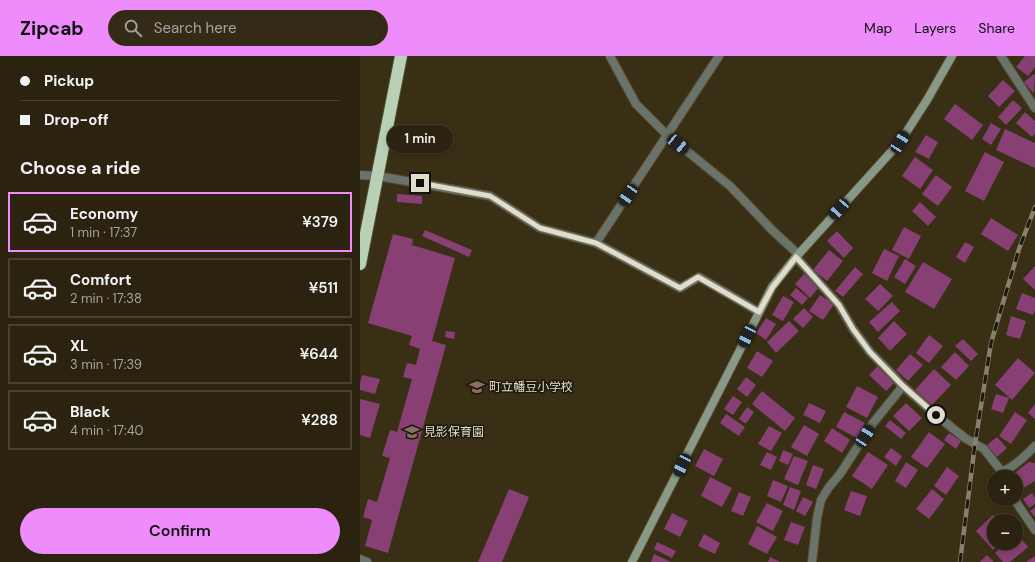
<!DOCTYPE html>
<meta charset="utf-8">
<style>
:root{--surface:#2b230f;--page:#332b18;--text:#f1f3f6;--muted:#a6a49e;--line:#47402f;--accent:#ed8cfa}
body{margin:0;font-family:"DM Sans","Noto Sans JP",sans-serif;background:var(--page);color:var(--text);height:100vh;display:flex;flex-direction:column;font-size:15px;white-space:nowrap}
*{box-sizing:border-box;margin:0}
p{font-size:13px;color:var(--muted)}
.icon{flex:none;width:22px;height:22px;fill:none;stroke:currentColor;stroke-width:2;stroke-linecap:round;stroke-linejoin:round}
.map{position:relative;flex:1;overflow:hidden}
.details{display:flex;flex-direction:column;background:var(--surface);width:360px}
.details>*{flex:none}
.banner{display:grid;align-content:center;height:88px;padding:0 20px;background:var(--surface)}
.tools{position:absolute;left:627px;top:414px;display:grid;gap:8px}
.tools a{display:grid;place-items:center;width:36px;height:36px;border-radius:50%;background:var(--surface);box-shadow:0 2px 6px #0003,0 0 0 1px var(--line);font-size:20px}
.end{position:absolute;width:18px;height:18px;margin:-9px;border:5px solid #e2dccc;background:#111;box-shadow:0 0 0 2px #111}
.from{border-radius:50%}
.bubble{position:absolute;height:28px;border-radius:14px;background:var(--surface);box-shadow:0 2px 6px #0003,0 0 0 1px var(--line);font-size:13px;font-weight:600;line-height:28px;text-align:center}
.car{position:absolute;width:12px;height:24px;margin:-12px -6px;border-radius:5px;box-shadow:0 0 3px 1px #0007;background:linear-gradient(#222 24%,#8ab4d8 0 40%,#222 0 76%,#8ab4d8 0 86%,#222 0)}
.banner b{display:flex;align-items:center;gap:14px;height:38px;font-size:15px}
.banner b+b{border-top:1px solid var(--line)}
.banner i{width:10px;height:10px;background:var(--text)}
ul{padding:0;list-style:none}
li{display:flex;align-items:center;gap:12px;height:60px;margin:0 8px 6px;padding:0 12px;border:2px solid var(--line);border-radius:0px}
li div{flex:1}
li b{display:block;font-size:15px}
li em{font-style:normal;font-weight:600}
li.on{border-color:var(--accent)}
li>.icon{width:36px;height:36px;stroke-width:1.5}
h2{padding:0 20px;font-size:18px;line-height:48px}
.action{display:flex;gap:8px;margin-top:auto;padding:8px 20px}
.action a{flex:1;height:46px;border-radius:24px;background:var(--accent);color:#111;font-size:16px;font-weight:600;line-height:46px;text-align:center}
header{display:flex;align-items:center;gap:24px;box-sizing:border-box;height:56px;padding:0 20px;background:var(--accent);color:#111}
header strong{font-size:19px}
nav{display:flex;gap:22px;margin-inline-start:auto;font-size:14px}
.search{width:280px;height:36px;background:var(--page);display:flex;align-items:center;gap:10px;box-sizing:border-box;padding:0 14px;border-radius:22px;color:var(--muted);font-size:15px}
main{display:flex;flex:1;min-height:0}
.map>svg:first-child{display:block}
</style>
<header>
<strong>Zipcab</strong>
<div class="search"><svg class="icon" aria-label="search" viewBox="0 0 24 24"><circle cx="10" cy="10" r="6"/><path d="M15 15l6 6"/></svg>Search here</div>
<nav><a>Map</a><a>Layers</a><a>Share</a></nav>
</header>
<main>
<section class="details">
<div class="banner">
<b><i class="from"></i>Pickup</b>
<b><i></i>Drop-off</b>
</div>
<h2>Choose a ride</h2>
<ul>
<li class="on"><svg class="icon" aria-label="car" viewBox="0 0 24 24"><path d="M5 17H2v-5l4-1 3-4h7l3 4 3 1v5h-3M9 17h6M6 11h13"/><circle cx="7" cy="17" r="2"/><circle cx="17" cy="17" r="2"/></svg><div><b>Economy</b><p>1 min · 17:37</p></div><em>¥379</em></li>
<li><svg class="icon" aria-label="car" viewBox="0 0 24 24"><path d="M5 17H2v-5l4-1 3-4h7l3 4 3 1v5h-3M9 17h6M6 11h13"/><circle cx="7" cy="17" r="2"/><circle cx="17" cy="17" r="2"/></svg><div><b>Comfort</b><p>2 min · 17:38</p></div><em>¥511</em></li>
<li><svg class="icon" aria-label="car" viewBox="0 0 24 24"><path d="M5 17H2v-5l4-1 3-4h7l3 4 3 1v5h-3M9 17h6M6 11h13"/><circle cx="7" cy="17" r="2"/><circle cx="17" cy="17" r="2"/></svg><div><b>XL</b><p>3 min · 17:39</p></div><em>¥644</em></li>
<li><svg class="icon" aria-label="car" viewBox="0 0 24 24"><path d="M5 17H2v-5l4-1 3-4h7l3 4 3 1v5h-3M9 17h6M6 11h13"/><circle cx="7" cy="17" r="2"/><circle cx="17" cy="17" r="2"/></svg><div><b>Black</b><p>4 min · 17:40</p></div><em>¥288</em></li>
</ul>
<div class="action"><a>Confirm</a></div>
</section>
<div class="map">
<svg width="675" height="506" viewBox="0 0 675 506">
<rect width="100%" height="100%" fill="#392f14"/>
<g fill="#883f74">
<polygon points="665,0 675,0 675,11 668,20 656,11"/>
<polygon points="674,18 675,19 674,38 664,26"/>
<polygon points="643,24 655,35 639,51 628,40"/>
<polygon points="653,44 662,52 646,69 638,61"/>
<polygon points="595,48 623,69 612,84 584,63"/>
<polygon points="665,56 675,65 675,78 672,81 656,67"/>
<polygon points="631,67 641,73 631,89 622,83"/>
<polygon points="645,73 675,87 675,112 636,94"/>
<polygon points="566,79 578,86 569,103 555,96"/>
<polygon points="625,96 644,106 624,145 605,135"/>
<polygon points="555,101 573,114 560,133 542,120"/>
<polygon points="576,119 592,131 578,150 562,138"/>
<polygon points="37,138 62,140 62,148 37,146"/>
<polygon points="560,146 576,161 568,170 552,155"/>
<polygon points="631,162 658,179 648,195 621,178"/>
<polygon points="544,171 561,180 549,203 532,194"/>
<polygon points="65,174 112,194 109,201 62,180"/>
<polygon points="477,175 493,192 484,202 467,185"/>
<polygon points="33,178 53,183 52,189 95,202 72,285 86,289 28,497 5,490 12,464 3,461 8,443 17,446 30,402 22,400 30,374 37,376 52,323 43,321 47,307 56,309 60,293 49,289 52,280 8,267"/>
<polygon points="605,186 614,191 605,207 596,201"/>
<polygon points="524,193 539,200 527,225 512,217"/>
<polygon points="469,194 483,205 467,225 453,214"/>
<polygon points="545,203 556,210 545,228 534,221"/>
<polygon points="563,206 592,223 574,253 545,236"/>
<polygon points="675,210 675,234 663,223"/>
<polygon points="495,211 503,218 483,241 475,235"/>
<polygon points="444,218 459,231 450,242 435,228"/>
<polygon points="520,228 533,240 518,255 505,243"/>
<polygon points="436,232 448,242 442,249 430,239"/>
<polygon points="662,237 675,242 675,255 673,259 656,253"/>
<polygon points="460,239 474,248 463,264 449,255"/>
<polygon points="423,240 434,246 423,265 412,259"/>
<polygon points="532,246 540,255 518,276 509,266"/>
<polygon points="444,252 453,261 443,272 433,263"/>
<polygon points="651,260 666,265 660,283 646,279"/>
<polygon points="406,262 416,268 406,284 396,277"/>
<polygon points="429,265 439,275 416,297 407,286"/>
<polygon points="534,265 547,278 530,295 518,282"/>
<polygon points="86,275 95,276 94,283 85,281"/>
<polygon points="569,279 583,290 569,307 556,297"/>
<polygon points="603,283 618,298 611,305 595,290"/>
<polygon points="397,295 413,305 402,321 387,312"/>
<polygon points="595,296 609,310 596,324 581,311"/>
<polygon points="550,298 563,309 548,325 536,314"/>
<polygon points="658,302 675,317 652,344 635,329"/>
<polygon points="519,309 535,326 526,335 509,319"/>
<polygon points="574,313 591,329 572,349 555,334"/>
<polygon points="2,319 20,323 15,338 0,334 0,327"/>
<polygon points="386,321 396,329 387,341 377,333"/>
<polygon points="497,330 518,341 507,362 486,351"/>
<polygon points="402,335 435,362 425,375 392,348"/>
<polygon points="636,338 649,342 643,357 631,353"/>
<polygon points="373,340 382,346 373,359 364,353"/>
<polygon points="0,343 20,348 10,382 0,379"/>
<polygon points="449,347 466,355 460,367 443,359"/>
<polygon points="546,347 562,362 549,375 533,360"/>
<polygon points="675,348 675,363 668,357"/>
<polygon points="387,351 394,356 386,368 379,363"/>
<polygon points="484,356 505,367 497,382 476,371"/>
<polygon points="655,356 667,364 651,388 639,380"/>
<polygon points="366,358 385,371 379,380 360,367"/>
<polygon points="530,364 546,377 541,383 525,370"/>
<polygon points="444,369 459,378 447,400 431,391"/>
<polygon points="409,370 422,377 411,395 398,388"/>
<polygon points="472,372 490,384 482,397 464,385"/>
<polygon points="569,376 585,388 567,412 551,401"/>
<polygon points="589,377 601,385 596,393 584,384"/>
<polygon points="637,381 647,392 637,401 627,389"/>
<polygon points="531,392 542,400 536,410 524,401"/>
<polygon points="344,393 363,403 354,420 335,410"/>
<polygon points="423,394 433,398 428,409 419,405"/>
<polygon points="407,396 417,401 411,414 400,409"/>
<polygon points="508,396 528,409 512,433 492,420"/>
<polygon points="434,400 448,405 438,429 424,423"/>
<polygon points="546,406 558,414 546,432 535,425"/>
<polygon points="669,406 675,407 675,425 660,434 656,427 656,421 653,421 652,419"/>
<polygon points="453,409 464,413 456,433 446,429"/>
<polygon points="587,411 599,420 586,439 574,430"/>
<polygon points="350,421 372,432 362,451 341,440"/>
<polygon points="413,424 428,430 421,446 407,440"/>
<polygon points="430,431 441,435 434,454 423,449"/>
<polygon points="149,433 169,441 142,506 118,506"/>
<polygon points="572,433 584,443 569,463 556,453"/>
<polygon points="491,435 507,440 500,460 484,454"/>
<polygon points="379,436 391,441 383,460 371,455"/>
<polygon points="672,437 675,442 675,448 669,452 663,443"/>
<polygon points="443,441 453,446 445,460 436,455"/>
<polygon points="407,447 423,455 413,475 396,466"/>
<polygon points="675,451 675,461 670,455"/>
<polygon points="312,457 328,465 320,481 304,473"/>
<polygon points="633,459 639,465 634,465 634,487 640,487 633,494 616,475"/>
<polygon points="431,466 445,471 438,489 424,484"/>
<polygon points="397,470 417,481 407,498 388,488"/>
<polygon points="344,478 360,487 355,498 338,490"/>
<polygon points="657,478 668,491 650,506 643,506 635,497 646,487 656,487"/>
<polygon points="297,486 316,495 312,502 294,493"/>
<polygon points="294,498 311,506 291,506"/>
<polygon points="627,499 634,506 620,506"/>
<polygon points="675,500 675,506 666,506"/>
<polygon points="410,501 420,506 408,506"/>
</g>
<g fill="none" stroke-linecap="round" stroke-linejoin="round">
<g stroke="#544b31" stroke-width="10">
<g id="street">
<polyline points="250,0 276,48 307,79 370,130 413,175 438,198"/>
<polyline points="641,0 675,52"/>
<polyline points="0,119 18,120 130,140 180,172 236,187 320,232 339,221 399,256"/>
<polyline points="236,187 359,0"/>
<polyline points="436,201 479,249 493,273 510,296 525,311 543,330 576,359 605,382 624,393 642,416 642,421"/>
<path d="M642,416c13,-6 23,-16 33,-26"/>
<polyline points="654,443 675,474"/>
<polyline points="0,503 7,506"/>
<polyline points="452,506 457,462 461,444 469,431 480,418 513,367 543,330"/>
</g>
</g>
<g stroke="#544b31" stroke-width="10">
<polyline id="secondary" points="272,506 412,231 436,201 540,86 567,44 592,0"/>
</g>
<g stroke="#544b31" stroke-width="14">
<polyline id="highway" points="0,208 41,0"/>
</g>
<use href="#street" stroke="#6a7369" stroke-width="8"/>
<use href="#secondary" stroke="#899988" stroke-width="8"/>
<use href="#highway" stroke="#b8d0b5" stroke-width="12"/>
<g stroke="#88806a" stroke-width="4.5">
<polyline id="rail" points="600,506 615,388 631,287 659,193 675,151"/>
</g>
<use href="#rail" stroke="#1c180c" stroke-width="3" stroke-dasharray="9" stroke-linecap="butt"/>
</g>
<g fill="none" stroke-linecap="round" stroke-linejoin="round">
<polyline stroke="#e2dccc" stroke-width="5" points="60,127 130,140 180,172 236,187 320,232 338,221 399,256 412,232 436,201 479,249 493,273 510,296 543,330 576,359"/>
</g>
<defs>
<g id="school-bare" transform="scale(1.2)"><path d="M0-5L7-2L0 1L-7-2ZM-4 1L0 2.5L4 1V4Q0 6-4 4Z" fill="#8d6e63" stroke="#1c180c" stroke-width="2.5" paint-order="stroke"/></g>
</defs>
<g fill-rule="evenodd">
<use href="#school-bare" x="117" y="331"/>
<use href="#school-bare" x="52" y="376"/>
</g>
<g text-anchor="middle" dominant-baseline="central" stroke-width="3" stroke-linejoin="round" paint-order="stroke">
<g font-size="12" fill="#e2dccc" stroke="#1c180c" text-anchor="start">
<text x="129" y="331">町立幡豆小学校</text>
<text x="64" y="376">見影保育園</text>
</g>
</g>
</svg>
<div class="tools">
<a>+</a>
<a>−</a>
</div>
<i class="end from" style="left:576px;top:359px"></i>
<i class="end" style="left:60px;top:127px"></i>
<div class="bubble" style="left:27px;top:69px;width:66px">1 min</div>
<i class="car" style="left:540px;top:86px;rotate:33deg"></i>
<i class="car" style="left:318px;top:88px;rotate:129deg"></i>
<i class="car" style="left:268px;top:139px;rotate:214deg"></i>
<i class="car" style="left:479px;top:153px;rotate:222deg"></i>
<i class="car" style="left:387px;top:280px;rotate:207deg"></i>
<i class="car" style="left:505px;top:380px;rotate:33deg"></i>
<i class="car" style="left:322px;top:409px;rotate:207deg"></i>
</div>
</main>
